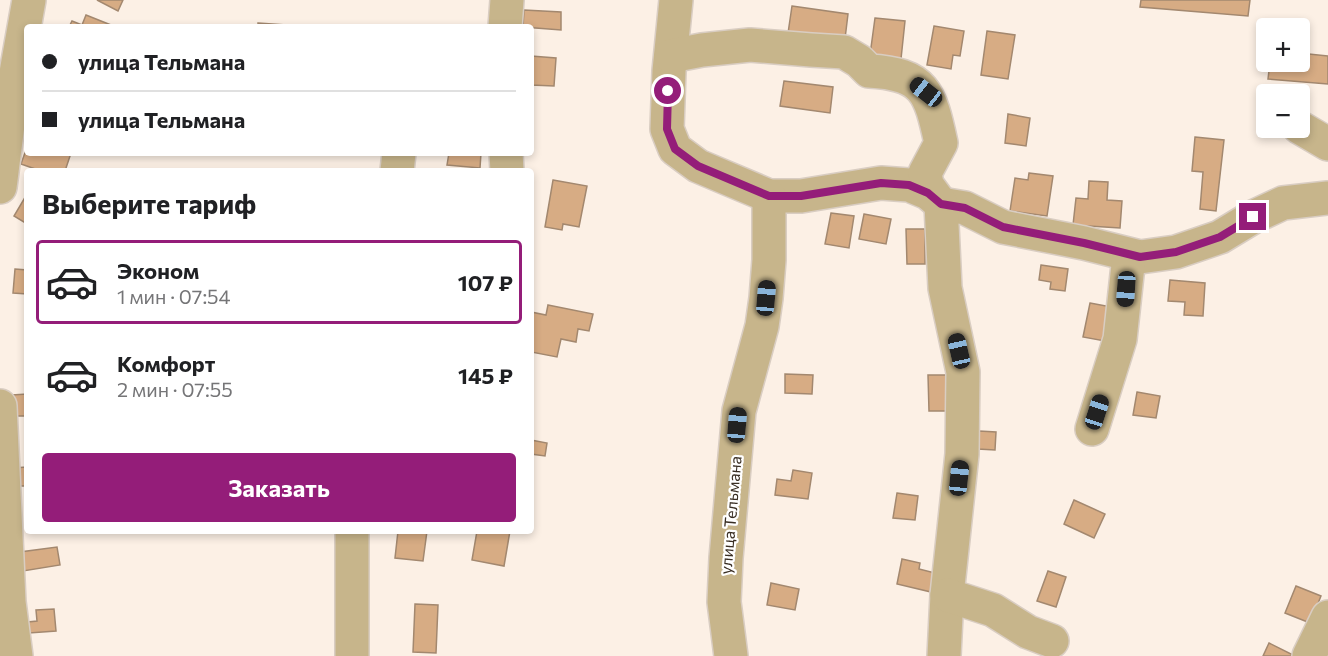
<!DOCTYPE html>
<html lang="ru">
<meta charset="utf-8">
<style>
:root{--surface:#fff;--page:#f6f6f6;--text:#202124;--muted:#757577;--line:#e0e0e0;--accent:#941d79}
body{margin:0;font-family:Commissioner,sans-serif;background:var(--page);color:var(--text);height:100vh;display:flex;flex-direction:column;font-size:22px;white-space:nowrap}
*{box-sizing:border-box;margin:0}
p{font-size:20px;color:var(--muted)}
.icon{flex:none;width:33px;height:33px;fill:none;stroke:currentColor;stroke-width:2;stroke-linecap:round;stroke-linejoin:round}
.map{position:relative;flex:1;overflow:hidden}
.drawer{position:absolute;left:24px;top:168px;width:510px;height:366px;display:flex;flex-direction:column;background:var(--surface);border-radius:6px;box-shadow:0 3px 9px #0003}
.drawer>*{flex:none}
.top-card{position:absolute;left:24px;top:24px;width:510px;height:132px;border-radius:6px;box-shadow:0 3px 9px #0003;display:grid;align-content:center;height:132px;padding:0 18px;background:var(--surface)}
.fabs{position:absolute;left:1256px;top:18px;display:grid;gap:12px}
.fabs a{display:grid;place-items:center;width:54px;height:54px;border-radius:6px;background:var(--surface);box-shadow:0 3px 9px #0003;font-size:30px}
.end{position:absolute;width:27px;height:27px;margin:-14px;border:8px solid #941d79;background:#fff;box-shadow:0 0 0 3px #fff}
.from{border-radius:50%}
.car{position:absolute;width:18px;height:36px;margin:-18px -9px;border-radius:8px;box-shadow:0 0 4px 2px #0007;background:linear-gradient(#222 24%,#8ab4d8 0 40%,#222 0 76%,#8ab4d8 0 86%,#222 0)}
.top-card b{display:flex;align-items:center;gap:21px;height:57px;font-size:22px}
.top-card b+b{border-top:2px solid var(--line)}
.top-card i{width:15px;height:15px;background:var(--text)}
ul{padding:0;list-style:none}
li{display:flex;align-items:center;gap:18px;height:84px;margin:0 12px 9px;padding:0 6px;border:3px solid transparent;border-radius:6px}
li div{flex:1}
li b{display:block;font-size:22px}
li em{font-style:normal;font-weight:700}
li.selected{border-color:var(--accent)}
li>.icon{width:54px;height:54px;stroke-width:1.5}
h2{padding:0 18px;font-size:27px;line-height:72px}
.action{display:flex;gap:12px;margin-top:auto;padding:12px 18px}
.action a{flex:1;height:69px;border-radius:6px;background:var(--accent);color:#fff;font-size:24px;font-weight:700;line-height:69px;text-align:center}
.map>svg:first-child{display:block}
</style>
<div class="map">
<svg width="1328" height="656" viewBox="0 0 1328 656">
<rect width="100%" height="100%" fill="#fcf0e5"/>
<g fill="#d7ac84" stroke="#a3886f" stroke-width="1.5">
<polygon points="97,0 123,0 118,11"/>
<polygon points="1141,0 1250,0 1248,16 1140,7"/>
<polygon points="792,6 848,14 844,47 787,40"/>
<polygon points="524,10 561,12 561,30 523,27"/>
<polygon points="86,15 116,27 69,27 72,21 82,25"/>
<polygon points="875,18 905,21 901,59 870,55"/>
<polygon points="258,23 286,25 286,27 258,27"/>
<polygon points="934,26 964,31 960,56 953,55 951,69 927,65"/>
<polygon points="987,31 1015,35 1008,79 981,75"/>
<polygon points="1299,53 1328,56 1328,84 1268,79 1270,62 1299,62"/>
<polygon points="531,56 556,58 554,86 531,85"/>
<polygon points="784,81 833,87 830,113 780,106"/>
<polygon points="1008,114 1030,118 1026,146 1005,143"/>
<polygon points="1195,137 1224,140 1216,211 1200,209 1203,172 1192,171"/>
<polygon points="27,147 27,153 71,153 65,171 41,171 21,164"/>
<polygon points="449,153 481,153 480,168 447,165"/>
<polygon points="1029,173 1053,176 1047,216 1010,211 1015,178 1028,180"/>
<polygon points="553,180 587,186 579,227 563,224 562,230 545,227"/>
<polygon points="1089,181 1108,182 1107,200 1122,201 1120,228 1073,225 1076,198 1088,199"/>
<polygon points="27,194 27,224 14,216"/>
<polygon points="831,213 854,216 849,248 825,244"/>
<polygon points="864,214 891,219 886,244 859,239"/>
<polygon points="906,229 925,229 925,264 907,264"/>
<polygon points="1041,265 1068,269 1065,291 1050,289 1051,282 1039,280"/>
<polygon points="15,269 27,270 27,294 13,293"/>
<polygon points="1170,280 1205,283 1203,316 1184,315 1185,302 1168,301"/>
<polygon points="1090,303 1117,308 1110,342 1083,337"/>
<polygon points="548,305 593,314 589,331 578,329 576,342 561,339 557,357 531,352 531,312 546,315"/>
<polygon points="785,374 813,375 812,394 785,393"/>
<polygon points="928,375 948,375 948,411 929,411"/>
<polygon points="1137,392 1160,396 1156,418 1133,415"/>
<polygon points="27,394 27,416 12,416 12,395"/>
<polygon points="979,431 996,432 995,450 978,449"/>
<polygon points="531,440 547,443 545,456 531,454"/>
<polygon points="27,467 27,486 13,486 12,468"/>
<polygon points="793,470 812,473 808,499 775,495 777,479 791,481"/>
<polygon points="897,493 918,496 915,520 893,518"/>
<polygon points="1074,500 1105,514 1094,538 1064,524"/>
<polygon points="398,531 427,531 423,561 395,558"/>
<polygon points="477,531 510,531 504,566 472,560"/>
<polygon points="57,547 60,565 23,571 20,552"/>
<polygon points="902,559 920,563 919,569 935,573 931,592 897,584"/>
<polygon points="1048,571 1066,577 1056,607 1037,601"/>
<polygon points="771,583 799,589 795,610 767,605"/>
<polygon points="1296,586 1321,596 1310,623 1285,613"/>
<polygon points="415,604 438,605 436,653 413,652"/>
<polygon points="54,609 56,631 29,633 28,622 37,621 36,610"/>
<polygon points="1269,643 1293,655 1293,656 1263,656"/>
</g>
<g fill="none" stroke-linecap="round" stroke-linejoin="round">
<g stroke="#d9cdc2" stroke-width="36">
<g id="minor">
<polyline points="676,0 669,71 667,129 675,149 698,166 769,196 801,196 881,183 909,185 928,193 941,204 965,208 1003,227 1084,243 1140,257 1176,252 1220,237 1253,217 1283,203 1328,198"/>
<polyline points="505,27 507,0"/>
<path d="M671,56l31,-6 48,-5 61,5 33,2 15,9 10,10c56,3 61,21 72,72l-16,30 2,12 14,19 4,84 18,84 -1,82 -15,141 -3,61"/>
<polyline points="1299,127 1328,144"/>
<polyline points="506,153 507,171"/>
<polyline points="397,171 399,153"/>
<polyline points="0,187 11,101 29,0"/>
<polyline points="0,406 9,602 16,656"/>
<polyline points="1092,429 1120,339 1129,256"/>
<polyline points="352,531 352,656"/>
<polyline points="947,595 993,610 1028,632 1052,641"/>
<polyline points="731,656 724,602 726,558 739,411 762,326 766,298 769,260 769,196"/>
<polyline points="1309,656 1328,617"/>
</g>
</g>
<use href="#minor" stroke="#c7b58b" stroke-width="33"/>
</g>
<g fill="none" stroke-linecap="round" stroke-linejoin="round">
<polyline stroke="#941d79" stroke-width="8" points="668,91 667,129 675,149 698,166 769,196 801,196 881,183 909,185 928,193 941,204 965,208 1003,227 1084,243 1140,257 1176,252 1220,237 1253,217"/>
</g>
<g text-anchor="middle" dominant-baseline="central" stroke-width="4.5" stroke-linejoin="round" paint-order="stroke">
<g font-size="16" fill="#392e23" stroke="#fff">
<text transform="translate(730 515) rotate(-85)">улица Тельмана</text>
</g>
</g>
</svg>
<div class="fabs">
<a>+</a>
<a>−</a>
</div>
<i class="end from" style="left:668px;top:91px"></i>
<i class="end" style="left:1253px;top:217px"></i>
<i class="car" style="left:926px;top:92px;rotate:308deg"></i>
<i class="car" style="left:1126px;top:289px;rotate:184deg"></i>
<i class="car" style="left:766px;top:298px;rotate:5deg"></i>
<i class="car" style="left:959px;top:351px;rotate:347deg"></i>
<i class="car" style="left:1097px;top:412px;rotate:18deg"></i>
<i class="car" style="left:737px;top:425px;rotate:5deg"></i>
<i class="car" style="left:959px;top:478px;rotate:6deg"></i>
<div class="top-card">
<b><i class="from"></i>улица Тельмана</b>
<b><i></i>улица Тельмана</b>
</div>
<section class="drawer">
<h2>Выберите тариф</h2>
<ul>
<li class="selected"><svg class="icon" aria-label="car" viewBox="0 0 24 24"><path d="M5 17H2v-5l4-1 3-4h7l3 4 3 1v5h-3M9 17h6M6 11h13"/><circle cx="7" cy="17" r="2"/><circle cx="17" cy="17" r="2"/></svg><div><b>Эконом</b><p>1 мин · 07:54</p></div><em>107 ₽</em></li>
<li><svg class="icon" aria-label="car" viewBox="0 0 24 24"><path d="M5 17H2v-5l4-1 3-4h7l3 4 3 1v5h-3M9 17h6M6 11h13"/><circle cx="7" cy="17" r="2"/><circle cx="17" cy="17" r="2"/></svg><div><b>Комфорт</b><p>2 мин · 07:55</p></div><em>145 ₽</em></li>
</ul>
<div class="action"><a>Заказать</a></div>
</section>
</div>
